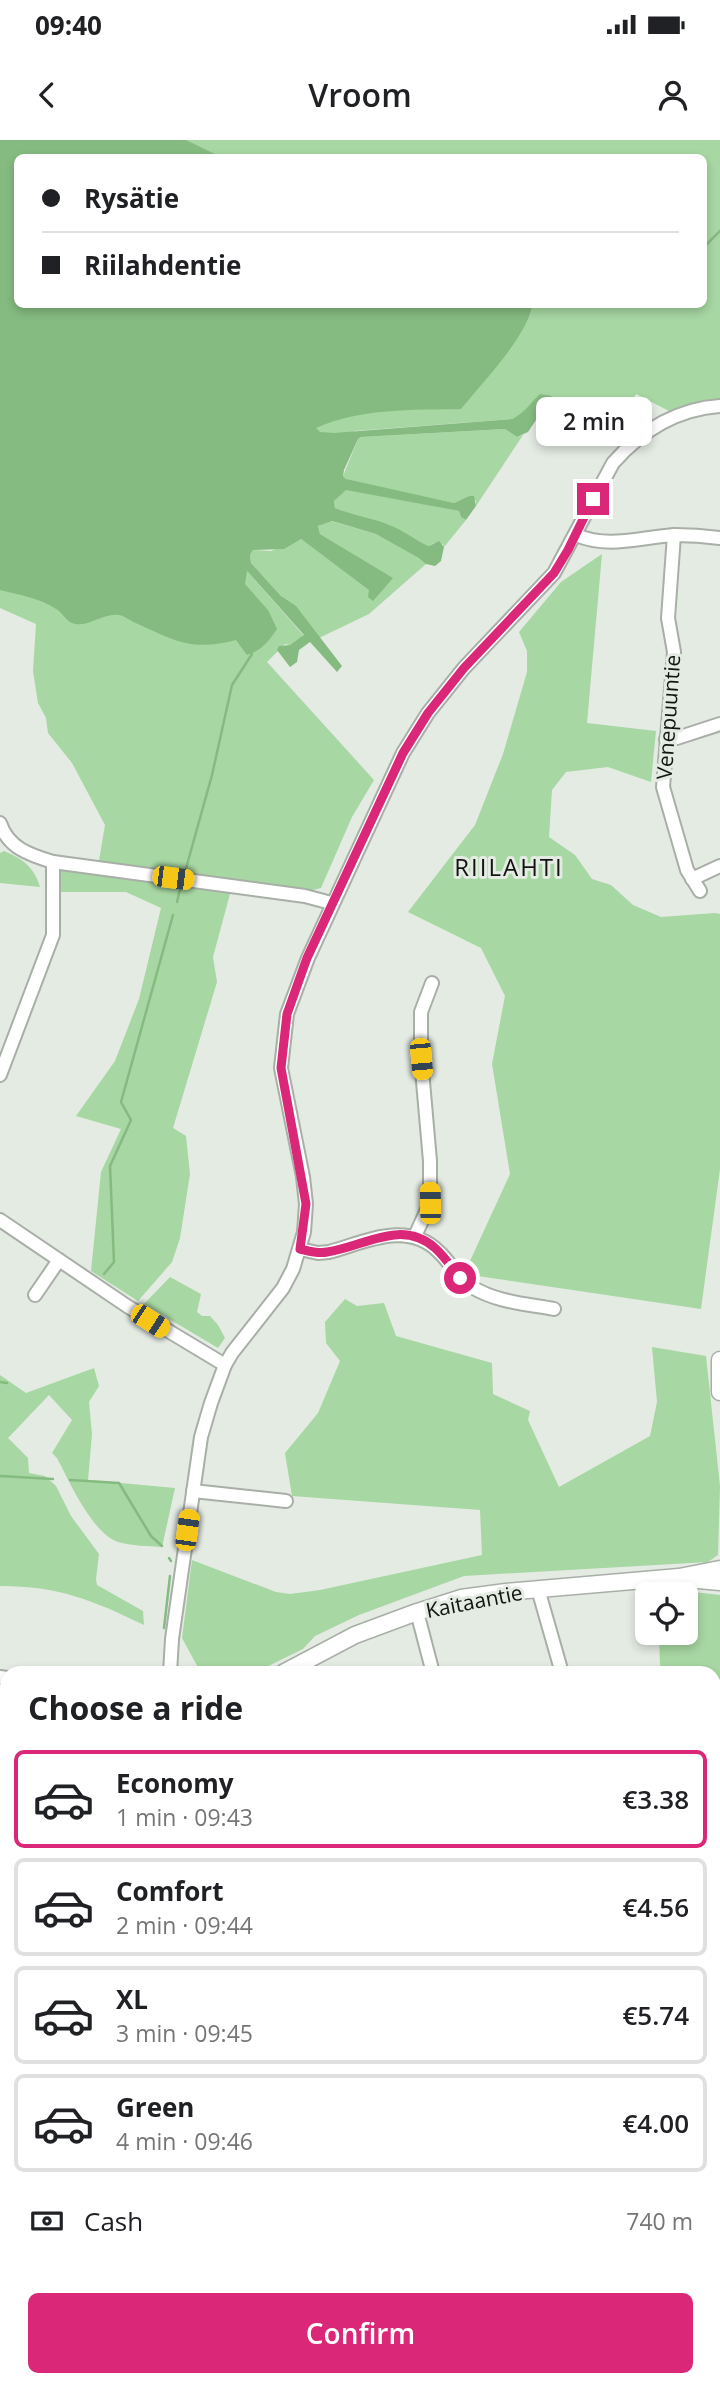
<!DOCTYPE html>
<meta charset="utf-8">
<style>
:root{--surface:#fff;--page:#f6f6f6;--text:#202124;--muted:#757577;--line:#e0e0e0;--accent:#db2777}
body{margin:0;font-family:"Open Sans",sans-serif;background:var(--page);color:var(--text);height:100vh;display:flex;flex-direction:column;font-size:26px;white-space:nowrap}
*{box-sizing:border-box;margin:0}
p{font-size:23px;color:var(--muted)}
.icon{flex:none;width:38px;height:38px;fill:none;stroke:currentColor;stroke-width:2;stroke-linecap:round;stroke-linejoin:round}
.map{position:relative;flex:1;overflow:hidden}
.details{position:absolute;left:0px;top:1526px;width:721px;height:721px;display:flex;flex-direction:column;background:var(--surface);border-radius:21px 21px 0 0;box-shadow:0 4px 10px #0003}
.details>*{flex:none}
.guide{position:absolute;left:14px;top:14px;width:693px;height:154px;border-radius:10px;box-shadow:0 4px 10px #0003;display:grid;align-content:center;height:154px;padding:0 28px;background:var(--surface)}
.buttons{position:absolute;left:635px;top:1442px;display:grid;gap:14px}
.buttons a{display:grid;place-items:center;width:63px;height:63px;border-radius:10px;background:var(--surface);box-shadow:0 4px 10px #0003;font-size:35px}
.end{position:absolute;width:32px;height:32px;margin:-16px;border:9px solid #db2777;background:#fff;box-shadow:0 0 0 4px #fff}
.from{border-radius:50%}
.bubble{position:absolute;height:49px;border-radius:10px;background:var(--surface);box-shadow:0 4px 10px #0003;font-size:23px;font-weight:600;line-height:49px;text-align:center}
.car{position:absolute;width:21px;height:42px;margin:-21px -10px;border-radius:9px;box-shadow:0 0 5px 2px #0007;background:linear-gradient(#f5c518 24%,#345 0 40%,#f5c518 0 76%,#345 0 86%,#f5c518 0)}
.guide b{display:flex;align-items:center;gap:24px;height:66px;font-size:26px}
.guide b+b{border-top:2px solid var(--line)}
.guide i{width:18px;height:18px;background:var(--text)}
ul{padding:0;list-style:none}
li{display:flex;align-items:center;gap:21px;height:98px;margin:0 14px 10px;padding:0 14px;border:4px solid var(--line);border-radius:10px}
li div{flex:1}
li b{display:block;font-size:26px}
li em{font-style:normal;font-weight:600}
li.current{border-color:var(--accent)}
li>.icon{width:63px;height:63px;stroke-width:1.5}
h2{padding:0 28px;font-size:32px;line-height:84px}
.pay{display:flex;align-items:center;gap:18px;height:77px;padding:0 28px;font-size:26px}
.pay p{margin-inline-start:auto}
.primary-button{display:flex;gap:14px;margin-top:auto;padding:14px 28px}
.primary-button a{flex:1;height:80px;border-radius:10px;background:var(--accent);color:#fff;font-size:28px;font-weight:600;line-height:80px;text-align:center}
.status{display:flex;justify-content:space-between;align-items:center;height:49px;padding:0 35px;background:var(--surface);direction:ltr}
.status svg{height:19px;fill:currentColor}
header{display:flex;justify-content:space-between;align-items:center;height:91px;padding:0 28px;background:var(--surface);font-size:32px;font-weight:600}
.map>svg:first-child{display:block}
</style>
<div class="status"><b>09:40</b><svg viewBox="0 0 49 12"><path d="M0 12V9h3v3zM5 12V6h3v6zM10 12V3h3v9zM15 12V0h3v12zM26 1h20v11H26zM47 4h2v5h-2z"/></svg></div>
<header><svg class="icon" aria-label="back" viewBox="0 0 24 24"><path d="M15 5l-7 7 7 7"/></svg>Vroom<svg class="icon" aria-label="person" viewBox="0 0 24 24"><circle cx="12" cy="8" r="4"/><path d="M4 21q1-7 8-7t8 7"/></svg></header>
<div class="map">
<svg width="720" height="2247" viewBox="0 0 720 2247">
<rect width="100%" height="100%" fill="#e4ebe3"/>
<g fill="#a7d7a2" fill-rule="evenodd">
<path d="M0,0h720v260l-40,7 -11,4 -33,-17 -18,37 -8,9 -63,-39 -13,19 -8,-8 -14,7 -158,12 -4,5 -350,9zM18,18h686v146h-686z"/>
<polygon points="505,289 517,297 523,295 476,366 476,361 469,356 454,363 354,342 346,339 343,336 358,299 361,297"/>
<polygon points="0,315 211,390 304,496 290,505 285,504 267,522 374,640 352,677 321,748 309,751 99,721 105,685 72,623 48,593 46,578 38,563 33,531 36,484 0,468"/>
<polygon points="346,349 459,371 461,377 466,380 444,407 443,404 434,403 429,406 335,368 334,361"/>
<polygon points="331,381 376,394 425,417 426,424 369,474 319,498 251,423 250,415 253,410 271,411 301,399 370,450 392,438 320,394 318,386"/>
<polygon points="602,414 587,583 656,591 651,642 608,627 566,632 552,650 549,697 575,715 592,739 611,745 633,765 661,777 715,773 720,774 720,1029 701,1169 464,1134 510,1034 492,924 505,856 481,808 408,772 475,685 503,614 527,532 527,511 519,492 561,442"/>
<path d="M4,711c19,8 30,16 36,36l-40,-4v-30z"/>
<polygon points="56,727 231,750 213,817 217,842 173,988 186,996 190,1034 180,1098 172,1122 138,1161 91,1131 101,1032 121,989 76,976 115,921 139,859 161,768 126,752 61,752"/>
<polygon points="170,1137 201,1154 197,1172 202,1176 210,1176 218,1185 225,1198 218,1208 144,1164"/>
<polygon points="345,1159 357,1166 384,1163 396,1196 492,1223 493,1254 530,1271 528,1280 559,1347 650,1296 657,1262 652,1207 706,1216 720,1346 718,1415 708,1422 464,1436 359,1475 315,1496 303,1509 254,1533 201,1533 182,1498 192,1420 276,1452 290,1454 320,1450 482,1415 480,1370 292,1356 285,1313 318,1273 340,1221 326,1203 325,1182"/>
<path d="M94,1228l5,18 -10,16 3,32 -4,46 87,8 -13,59c-13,-1 -31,-1 -44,-5 -26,-9 -49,-61 -61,-84l-5,-5 20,-33 -23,-25 -41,43 20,20 1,15 16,3 11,10 15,30 28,38 -3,25 1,6 46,26 1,14c-52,-25 -85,-39 -144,-39v-211l26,18z"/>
<polygon points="650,1452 694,1452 720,1455 720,1552 714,1555 714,1533 665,1533 660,1525 659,1493 686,1493 686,1454 650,1454"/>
<polygon points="0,1652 7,1653 7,1720 0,1726"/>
<polygon points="720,1734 720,1870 714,1874 714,1739"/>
<polygon points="5,1928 7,1929 7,1999 0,2004 0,1939"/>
<polygon points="6,2080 7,2080 7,2171 0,2168 0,2111"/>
<polygon points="720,2222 720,2247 649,2247 648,2243 656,2240 714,2240 714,2223"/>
<polygon points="82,2240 245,2240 244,2244 274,2240 343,2240 336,2247 83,2247"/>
<polygon points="555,2240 603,2240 603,2244 600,2247 558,2247"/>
</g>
<g fill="#85bb80">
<path d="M0,0h186l35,17 -203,1v146l514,1c-4,31 -51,79 -71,104 -48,1 -101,-1 -145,19l4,4 14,1 178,-14c13,-6 18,-16 28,-25l12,2 -24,36 -11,5 -12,-8 -144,8 -3,2 -14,31 -1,6 3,3 108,24 15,-7h5l2,10 -10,14 -5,-3 -2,-6 -113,-21 -12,11 1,7c19,8 40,10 59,19 12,5 22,14 35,19l10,-5 5,6 -3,14 -6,5 -9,-2 -7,-6 -43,-24 -44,-13 -14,5 2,8 73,44 -20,23 -5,-4 1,-7 -68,-51 -17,10 -31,1 -3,5 1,8 30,33 15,10 46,60 -5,6 -27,-30 -11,8 -2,12 -7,5 -13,-17 2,-4 11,-1 14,-10 -57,-64 -2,13 23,26 9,19c-8,12 -16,22 -30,26l-11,-15c-44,11 -59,2 -98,-16 -6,-2 -13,-8 -19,-9 -15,-3 -33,14 -47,8 -7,-3 -10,-11 -16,-14 -16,-11 -37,-14 -56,-19z"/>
<polygon points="0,2168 7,2171 7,2240 82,2240 83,2247 0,2247"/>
</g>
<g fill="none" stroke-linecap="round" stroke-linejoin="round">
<g stroke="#85bb80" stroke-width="2.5">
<polyline points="704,107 720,91"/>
<polyline points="185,732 212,635 232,545 252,514"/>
<polyline points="177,762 181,745"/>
<polyline points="104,1134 114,1122 110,1026 131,980 121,962 173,775"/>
<polyline points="0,1242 7,1243"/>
<polyline points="0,1336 53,1339"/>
<polyline points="70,1340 119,1343 151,1396 162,1406"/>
<polyline points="169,1418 171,1421"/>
<polyline points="164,1488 170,1436"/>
<polyline points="714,1760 720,1757"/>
</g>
<g stroke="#a8afa7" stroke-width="16">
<g id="minor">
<path d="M576,395c33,14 64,2 99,0 15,0 30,1 45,3"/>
<polyline points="674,395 668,478 674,512 663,647 687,730 700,751"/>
<polyline points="666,599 677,598 720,584"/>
<path d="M0,683c8,25 30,32 53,39l252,34 26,7"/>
<polyline points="692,739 720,726"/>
<polyline points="0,935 53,795 53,722"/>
<polyline points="0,1080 127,1166 225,1225"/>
<polyline points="415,1096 430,1063 430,1021 421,919 421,872 432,843"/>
<path d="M300,1109l18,4 11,-1c37,-10 78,-32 110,0 12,11 18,26 33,35 24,15 55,17 82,22"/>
<polyline points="35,1155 59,1120"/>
<polyline points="193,1351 286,1361"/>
<polyline points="538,1449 562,1533"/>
<polyline points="417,1472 433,1533"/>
<path d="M170,1533l2,-34 29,-202 10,-34 14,-38 7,-12 51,-65 10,-19 11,-37 2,-28 -3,-27 -22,-109 6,-54 21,-56 95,-205 25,-40 36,-45 90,-95 59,-110c29,-33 63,-54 107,-57"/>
<polyline points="0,1537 7,1538"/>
<polyline points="0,1920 7,1922"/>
<polyline points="0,2015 7,2018"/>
<polyline points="714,2125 720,2124"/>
</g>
</g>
<g stroke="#a8afa7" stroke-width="19">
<g id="major">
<polyline points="720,1220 720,1252"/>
<polyline points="688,1439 720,1442"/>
<polyline points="283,1533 355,1495 417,1472 461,1458 506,1452 679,1437 720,1429"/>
<polyline points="0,1746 7,1740"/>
</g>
</g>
<use href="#minor" stroke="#fff" stroke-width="12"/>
<use href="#major" stroke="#fff" stroke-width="16"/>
</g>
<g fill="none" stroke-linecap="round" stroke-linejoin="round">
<path stroke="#db2777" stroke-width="9" d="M460,1138c-8,-10 -15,-21 -25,-30 -34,-30 -71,-1 -108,4 -9,2 -18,-1 -27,-3l6,-45 -25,-136 6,-54 20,-56 96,-205 25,-40 36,-45 90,-95 14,-23 25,-51"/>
</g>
<g text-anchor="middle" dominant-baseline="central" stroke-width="6" stroke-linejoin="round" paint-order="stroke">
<g font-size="21" fill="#121411" stroke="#e4ebe3">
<text transform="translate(668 577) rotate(-86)">Venepuuntie</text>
<text transform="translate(474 1461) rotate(-11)">Kaitaantie</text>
</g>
<g font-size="24" letter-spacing="2" fill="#121411" stroke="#e4ebe3">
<text x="509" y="726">RIILAHTI</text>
</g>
</g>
</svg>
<div class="buttons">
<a><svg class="icon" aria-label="locate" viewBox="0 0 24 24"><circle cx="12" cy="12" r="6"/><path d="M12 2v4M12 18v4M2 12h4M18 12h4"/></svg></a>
</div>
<i class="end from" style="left:460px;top:1138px"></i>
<i class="end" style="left:593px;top:359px"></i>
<div class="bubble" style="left:536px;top:257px;width:116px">2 min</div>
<i class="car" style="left:173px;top:738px;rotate:97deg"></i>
<i class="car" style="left:421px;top:919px;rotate:175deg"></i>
<i class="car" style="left:430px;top:1063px;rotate:359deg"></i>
<i class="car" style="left:150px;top:1181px;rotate:123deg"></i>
<i class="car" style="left:187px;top:1390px;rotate:8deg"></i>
<div class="guide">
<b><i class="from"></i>Rysätie</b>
<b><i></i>Riilahdentie</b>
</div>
<section class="details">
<h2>Choose a ride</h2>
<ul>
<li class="current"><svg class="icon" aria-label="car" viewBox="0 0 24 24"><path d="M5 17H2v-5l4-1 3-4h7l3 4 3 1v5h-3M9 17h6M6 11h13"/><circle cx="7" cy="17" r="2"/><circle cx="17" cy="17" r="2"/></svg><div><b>Economy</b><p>1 min · 09:43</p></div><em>€3.38</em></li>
<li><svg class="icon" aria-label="car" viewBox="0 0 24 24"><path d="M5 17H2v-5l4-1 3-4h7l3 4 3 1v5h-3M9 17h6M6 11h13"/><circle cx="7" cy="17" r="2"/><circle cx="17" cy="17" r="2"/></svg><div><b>Comfort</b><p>2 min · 09:44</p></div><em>€4.56</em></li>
<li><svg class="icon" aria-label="car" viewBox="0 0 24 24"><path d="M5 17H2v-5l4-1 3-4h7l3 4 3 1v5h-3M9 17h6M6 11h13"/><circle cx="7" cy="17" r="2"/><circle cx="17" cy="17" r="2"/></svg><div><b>XL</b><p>3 min · 09:45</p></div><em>€5.74</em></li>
<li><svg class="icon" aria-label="car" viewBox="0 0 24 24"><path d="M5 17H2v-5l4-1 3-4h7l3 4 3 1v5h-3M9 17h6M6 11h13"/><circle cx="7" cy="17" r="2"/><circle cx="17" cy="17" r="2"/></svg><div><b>Green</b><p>4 min · 09:46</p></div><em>€4.00</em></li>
</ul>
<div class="pay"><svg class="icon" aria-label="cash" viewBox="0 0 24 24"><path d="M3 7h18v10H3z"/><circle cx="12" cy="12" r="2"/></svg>Cash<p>740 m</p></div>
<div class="primary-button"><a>Confirm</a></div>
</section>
</div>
